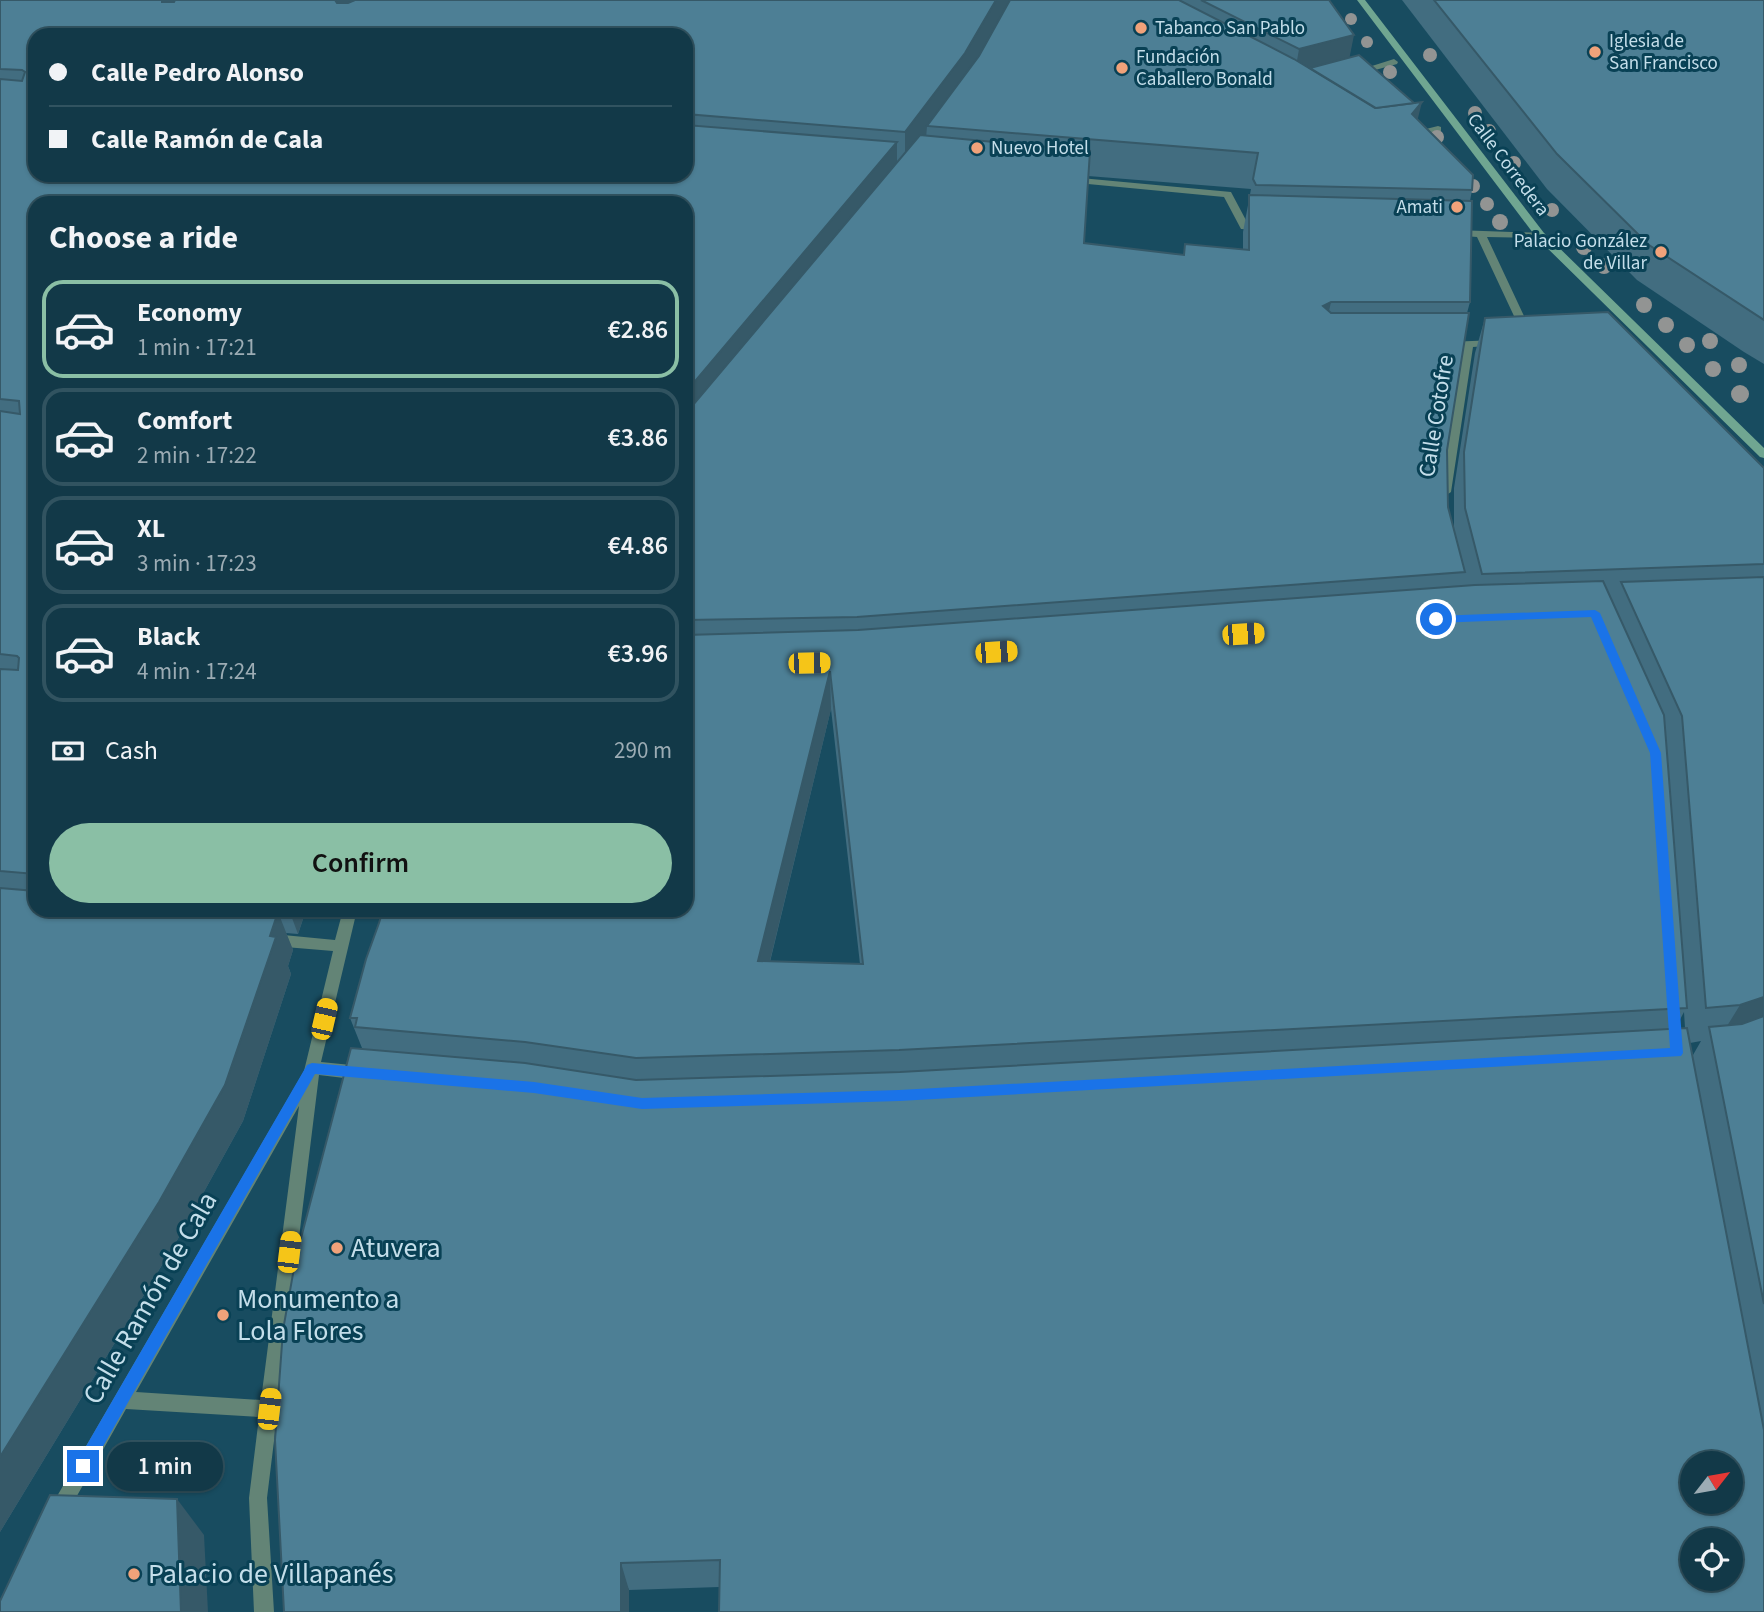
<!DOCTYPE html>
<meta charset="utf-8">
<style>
:root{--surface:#123948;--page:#1f4452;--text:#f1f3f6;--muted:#9cacb4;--line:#315360;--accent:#8abfa5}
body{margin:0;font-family:"Source Sans 3",sans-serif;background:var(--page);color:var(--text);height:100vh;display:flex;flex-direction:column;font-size:26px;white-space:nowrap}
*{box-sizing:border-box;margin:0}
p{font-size:23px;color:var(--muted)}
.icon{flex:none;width:38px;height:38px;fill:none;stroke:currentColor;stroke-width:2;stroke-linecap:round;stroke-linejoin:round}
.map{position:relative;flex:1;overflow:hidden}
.panel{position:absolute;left:28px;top:196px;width:665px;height:721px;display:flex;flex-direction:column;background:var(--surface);border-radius:21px;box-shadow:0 2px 5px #0004,0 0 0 2px var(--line)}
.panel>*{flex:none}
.top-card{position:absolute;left:28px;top:28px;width:665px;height:154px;border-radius:21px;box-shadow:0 2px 5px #0004,0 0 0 2px var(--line);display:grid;align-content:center;height:154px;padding:0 21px;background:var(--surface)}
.needle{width:46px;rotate:59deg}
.tools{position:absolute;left:1680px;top:1451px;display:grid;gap:14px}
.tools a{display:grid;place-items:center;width:63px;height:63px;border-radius:50%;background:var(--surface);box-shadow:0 2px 5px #0004,0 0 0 2px var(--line);font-size:35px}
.end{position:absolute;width:32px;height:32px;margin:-16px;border:9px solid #1a73e8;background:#fff;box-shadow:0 0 0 4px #fff}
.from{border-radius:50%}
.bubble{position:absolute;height:49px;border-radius:24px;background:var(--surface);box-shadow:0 2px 5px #0004,0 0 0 2px var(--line);font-size:23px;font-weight:600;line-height:49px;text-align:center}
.car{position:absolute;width:21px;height:42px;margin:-21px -10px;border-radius:9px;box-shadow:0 0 5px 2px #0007;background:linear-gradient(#f5c518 24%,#345 0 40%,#f5c518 0 76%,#345 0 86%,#f5c518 0)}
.top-card b{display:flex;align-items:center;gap:24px;height:66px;font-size:26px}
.top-card b+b{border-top:2px solid var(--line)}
.top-card i{width:18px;height:18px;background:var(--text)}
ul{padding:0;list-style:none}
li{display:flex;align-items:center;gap:21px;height:98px;margin:0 14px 10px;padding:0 7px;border:4px solid var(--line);border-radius:21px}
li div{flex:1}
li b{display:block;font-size:26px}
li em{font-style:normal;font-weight:600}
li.selected{border-color:var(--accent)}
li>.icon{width:63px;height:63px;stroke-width:1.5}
h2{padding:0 21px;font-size:32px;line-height:84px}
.pay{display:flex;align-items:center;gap:18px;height:77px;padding:0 21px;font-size:26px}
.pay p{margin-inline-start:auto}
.primary-button{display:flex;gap:14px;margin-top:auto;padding:14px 21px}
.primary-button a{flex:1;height:80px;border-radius:42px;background:var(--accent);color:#111;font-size:28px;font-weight:600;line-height:80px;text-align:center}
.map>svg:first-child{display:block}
</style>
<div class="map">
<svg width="1764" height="1612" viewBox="0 0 1764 1612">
<rect width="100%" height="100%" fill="#184c60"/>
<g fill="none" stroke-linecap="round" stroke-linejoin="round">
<g fill="#638476" fill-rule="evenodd">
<polygon points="1394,59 1398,62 1397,64 1357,75 1353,72"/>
<polygon points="1438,126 1441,127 1441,131 1411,137 1406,134"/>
<polygon points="1070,177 1231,192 1248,224 1260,224 1265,227 1260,230 1241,229 1224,197 1067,182 1065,180"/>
<polygon points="1455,230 1544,233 1545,235 1540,238 1487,237 1531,331 1530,333 1526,334 1521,331 1477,237 1451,235 1451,231"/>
<polygon points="1497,340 1502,343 1501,345 1473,347 1451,492 1445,496 1441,495 1439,492 1462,348 1447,348 1442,345 1447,342"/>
<path d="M343,910h14l-36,152 40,4 6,2 2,5 -2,5 -6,2 -42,-5 -52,423 7,114h-20l-5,-114 10,-81 -133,-8 -61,108 -7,2 -7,-2 -2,-7 255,-439 29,-120 -60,-5 -5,-2 -2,-4 2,-4 5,-2 62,6zM299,1106l-38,294 -125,-8z"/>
</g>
<polygon fill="#70a691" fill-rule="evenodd" points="1357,0 1365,0 1544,233 1764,448 1764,458 1760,457 1536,237"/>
</g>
<g fill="#929493">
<circle cx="1351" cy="19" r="6"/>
<circle cx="1367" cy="42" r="6"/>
<circle cx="1430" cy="55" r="7"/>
<circle cx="1390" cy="72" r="7"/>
<circle cx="1475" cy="113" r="7"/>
<circle cx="1489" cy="131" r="7"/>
<circle cx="1437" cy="137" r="7"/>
<circle cx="1514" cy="163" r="7"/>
<circle cx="1473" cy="186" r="7"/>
<circle cx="1487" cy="204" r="7"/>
<circle cx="1552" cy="210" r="7"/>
<circle cx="1500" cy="222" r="8"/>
<circle cx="1584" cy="247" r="8"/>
<circle cx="1604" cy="266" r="8"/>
<circle cx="1644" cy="305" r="8"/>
<circle cx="1666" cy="325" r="8"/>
<circle cx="1710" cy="341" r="8"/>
<circle cx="1687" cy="345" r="8"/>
<circle cx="1739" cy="365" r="8"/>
<circle cx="1713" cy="369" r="8"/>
<circle cx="1740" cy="394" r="9"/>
<circle cx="135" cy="1471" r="14"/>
<circle cx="191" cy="1477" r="14"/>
</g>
<g fill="#426d80" fill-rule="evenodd">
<path d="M0,0h1329l20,58 69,62 54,70 -2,11v101l-3,11 -20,137 1,57 6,23v-42l21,-135 10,-35 279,150v1144l-1045,-25 -90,3 -267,-542 -12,-30 336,-108v-707h-651v707h271l-8,24 -12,-1 7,17 -5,16 3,8 -48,147 -64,116 -179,295zM686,35v140h-651zM1088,176l163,13 -8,43v17l-60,6 -99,-12zM831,709l29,255 -90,-2zM1684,1012l1,16 -10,1zM1701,1041l-8,14 -3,-12z"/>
<polygon points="1402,0 1764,0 1764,364 1744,352 1637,280 1547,189"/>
</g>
<g fill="#365968">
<polygon points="162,0 194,0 172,34"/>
<polygon points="335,0 417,0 342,34"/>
<polygon points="996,0 1014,0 964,89 927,126 926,139 905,168 905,132"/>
<polygon points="1354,35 1347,70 1293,84 1299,49"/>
<polygon points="1422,102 1413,138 1375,134"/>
<polygon points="897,142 897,178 686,435 686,392"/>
<polygon points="1331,302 1323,339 1323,306"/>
<polygon points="830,671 831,709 761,998 758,961"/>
<polygon points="289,910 306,910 298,934"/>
<polygon points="278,912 293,950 288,966 291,974 243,1121 179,1237 0,1532 0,1457 270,936"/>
<polygon points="1764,997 1764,1024 1719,1039 1740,1005"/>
<polygon points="177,1499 204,1535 208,1612 181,1612"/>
<polygon points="621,1563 629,1590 629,1612 621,1612"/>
</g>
<g fill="#4d7f95" stroke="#365968" stroke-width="2" fill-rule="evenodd">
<polygon points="0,0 162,0 162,2 174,2 175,0 335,0 337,3 348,3 355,0 996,0 965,53 905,132 686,114 686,35 35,35 35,175 686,175 686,125 897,142 686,392 686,203 35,203 35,874 0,871 0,669 18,670 19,658 17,656 0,654 0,411 20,414 19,401 0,399 0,79 22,81 25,72 22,70 0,69"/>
<polygon points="1010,0 1179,0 1294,59 1375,108 1422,102 1412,114 1473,175 1472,190 1256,185 1253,179 1258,153 927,126 979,56"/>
<polygon points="1201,0 1329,0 1354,35 1299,49"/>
<polygon points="1434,0 1764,0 1764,320 1649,245 1557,154"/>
<polygon points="1359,55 1414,103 1376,108 1310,68"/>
<polygon points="920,135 1090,151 1084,243 1184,255 1185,244 1249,250 1249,195 1472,201 1470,302 1331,302 1323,306 1331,313 1469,313 1447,450 1448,507 1465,572 857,617 686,620 686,412 688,411"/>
<polygon points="1608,312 1764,468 1764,564 1482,574 1465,508 1464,452 1485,318"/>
<polygon points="1764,577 1764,997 1740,1005 1706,1008 1682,716 1621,582"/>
<path d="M1603,581l61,134 23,293 -788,42 -263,8 -111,-16 -170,-15 2,-9h-7l16,-59 13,-36 4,-13h303v-275l172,-5 617,-45zM830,671l33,293 -105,-3z"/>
<polygon points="0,888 35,891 35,910 250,910 278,912 270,936 276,937 225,1085 159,1202 0,1457"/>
<polygon points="1764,1016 1764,1304 1709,1027 1742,1024"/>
<path d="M1687,1028l77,402v182h-1045l1,-52 -99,3v49h-337l-9,-172 8,-110 13,-73 55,-209 174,15 111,17 264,-8zM1692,1463h39v39h-39zM1692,1540h39v38h-39z"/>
<polygon points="50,1495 177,1499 181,1612 0,1612 0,1601"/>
</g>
<polygon fill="#1a73e8" points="1595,610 1600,613 1661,753 1683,1053 1681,1056 899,1101 642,1109 534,1093 315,1074 89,1471 83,1473 78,1471 76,1466 78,1460 307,1065 312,1063 534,1082 642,1098 899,1090 1670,1048 1650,753 1591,617 1436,623 1431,619 1436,616"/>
<g fill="#f0a27a" stroke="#094155" stroke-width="2.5">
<circle cx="1141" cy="28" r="7"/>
<circle cx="1595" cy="52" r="7"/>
<circle cx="1122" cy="68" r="7"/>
<circle cx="977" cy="148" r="7"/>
<circle cx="1457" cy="207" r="7"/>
<circle cx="1661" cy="252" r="7"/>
<circle cx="337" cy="1248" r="7"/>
<circle cx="223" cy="1315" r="7"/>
<circle cx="134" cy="1574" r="7"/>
</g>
<g text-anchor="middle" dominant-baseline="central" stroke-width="6" stroke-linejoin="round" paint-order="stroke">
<g font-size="19" fill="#c4deea" stroke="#094155" text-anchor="start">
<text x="1155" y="28">Tabanco San Pablo</text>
<text x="1609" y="41">Iglesia de<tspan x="1609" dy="22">San Francisco</tspan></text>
<text x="1136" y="57">Fundación<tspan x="1136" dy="22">Caballero Bonald</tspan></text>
<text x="991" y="148">Nuevo Hotel</text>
<text x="1443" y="207" text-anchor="end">Amati</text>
<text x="1647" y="241" text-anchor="end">Palacio González<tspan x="1647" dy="22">de Villar</tspan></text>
</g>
<g font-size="19" fill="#c4deea" stroke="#094155">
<text transform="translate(1508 165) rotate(53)">Calle Corredera</text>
</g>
<g font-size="23" fill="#c4deea" stroke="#094155">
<text transform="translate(1436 416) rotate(-81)">Calle Cotofre</text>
</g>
<g font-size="28" fill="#c4deea" stroke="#094155" text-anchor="start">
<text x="351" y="1248">Atuvera</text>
<text x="237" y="1299">Monumento a<tspan x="237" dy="32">Lola Flores</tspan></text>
<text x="148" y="1574">Palacio de Villapanés</text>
</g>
<g font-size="28" fill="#c4deea" stroke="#094155">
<text transform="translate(150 1298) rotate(-60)">Calle Ramón de Cala</text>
</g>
</g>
</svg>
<div class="tools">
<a><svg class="needle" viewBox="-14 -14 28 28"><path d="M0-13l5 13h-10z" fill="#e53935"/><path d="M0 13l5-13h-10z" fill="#9cacb4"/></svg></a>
<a><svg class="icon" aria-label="locate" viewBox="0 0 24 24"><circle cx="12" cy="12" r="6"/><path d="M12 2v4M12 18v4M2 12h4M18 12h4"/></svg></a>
</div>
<i class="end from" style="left:1436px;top:619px"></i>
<i class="end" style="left:83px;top:1466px"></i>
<div class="bubble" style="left:107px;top:1442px;width:116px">1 min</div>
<i class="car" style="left:1243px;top:634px;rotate:86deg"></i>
<i class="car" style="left:996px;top:652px;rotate:86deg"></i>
<i class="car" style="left:809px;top:663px;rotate:89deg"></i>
<i class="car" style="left:324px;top:1019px;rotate:13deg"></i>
<i class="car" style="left:289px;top:1252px;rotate:7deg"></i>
<i class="car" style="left:269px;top:1409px;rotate:7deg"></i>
<div class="top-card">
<b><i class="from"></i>Calle Pedro Alonso</b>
<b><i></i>Calle Ramón de Cala</b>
</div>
<section class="panel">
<h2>Choose a ride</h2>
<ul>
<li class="selected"><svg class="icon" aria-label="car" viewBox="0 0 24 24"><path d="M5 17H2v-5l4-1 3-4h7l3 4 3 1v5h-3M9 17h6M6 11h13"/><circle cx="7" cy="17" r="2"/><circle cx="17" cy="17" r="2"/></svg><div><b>Economy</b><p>1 min · 17:21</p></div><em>€2.86</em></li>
<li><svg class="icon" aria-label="car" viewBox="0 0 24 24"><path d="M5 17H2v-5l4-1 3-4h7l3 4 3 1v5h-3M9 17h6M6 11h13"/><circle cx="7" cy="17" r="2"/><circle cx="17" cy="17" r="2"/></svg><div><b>Comfort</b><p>2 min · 17:22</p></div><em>€3.86</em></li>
<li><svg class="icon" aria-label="car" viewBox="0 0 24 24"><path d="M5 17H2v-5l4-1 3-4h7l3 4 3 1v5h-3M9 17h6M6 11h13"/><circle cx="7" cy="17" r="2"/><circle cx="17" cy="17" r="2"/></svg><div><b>XL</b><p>3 min · 17:23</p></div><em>€4.86</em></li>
<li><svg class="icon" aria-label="car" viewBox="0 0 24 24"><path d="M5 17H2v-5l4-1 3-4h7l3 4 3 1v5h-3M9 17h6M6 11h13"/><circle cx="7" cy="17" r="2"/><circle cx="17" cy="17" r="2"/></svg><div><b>Black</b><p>4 min · 17:24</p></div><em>€3.96</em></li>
</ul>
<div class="pay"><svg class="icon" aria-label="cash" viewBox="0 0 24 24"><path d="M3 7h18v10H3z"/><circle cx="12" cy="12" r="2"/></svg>Cash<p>290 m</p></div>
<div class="primary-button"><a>Confirm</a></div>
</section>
</div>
